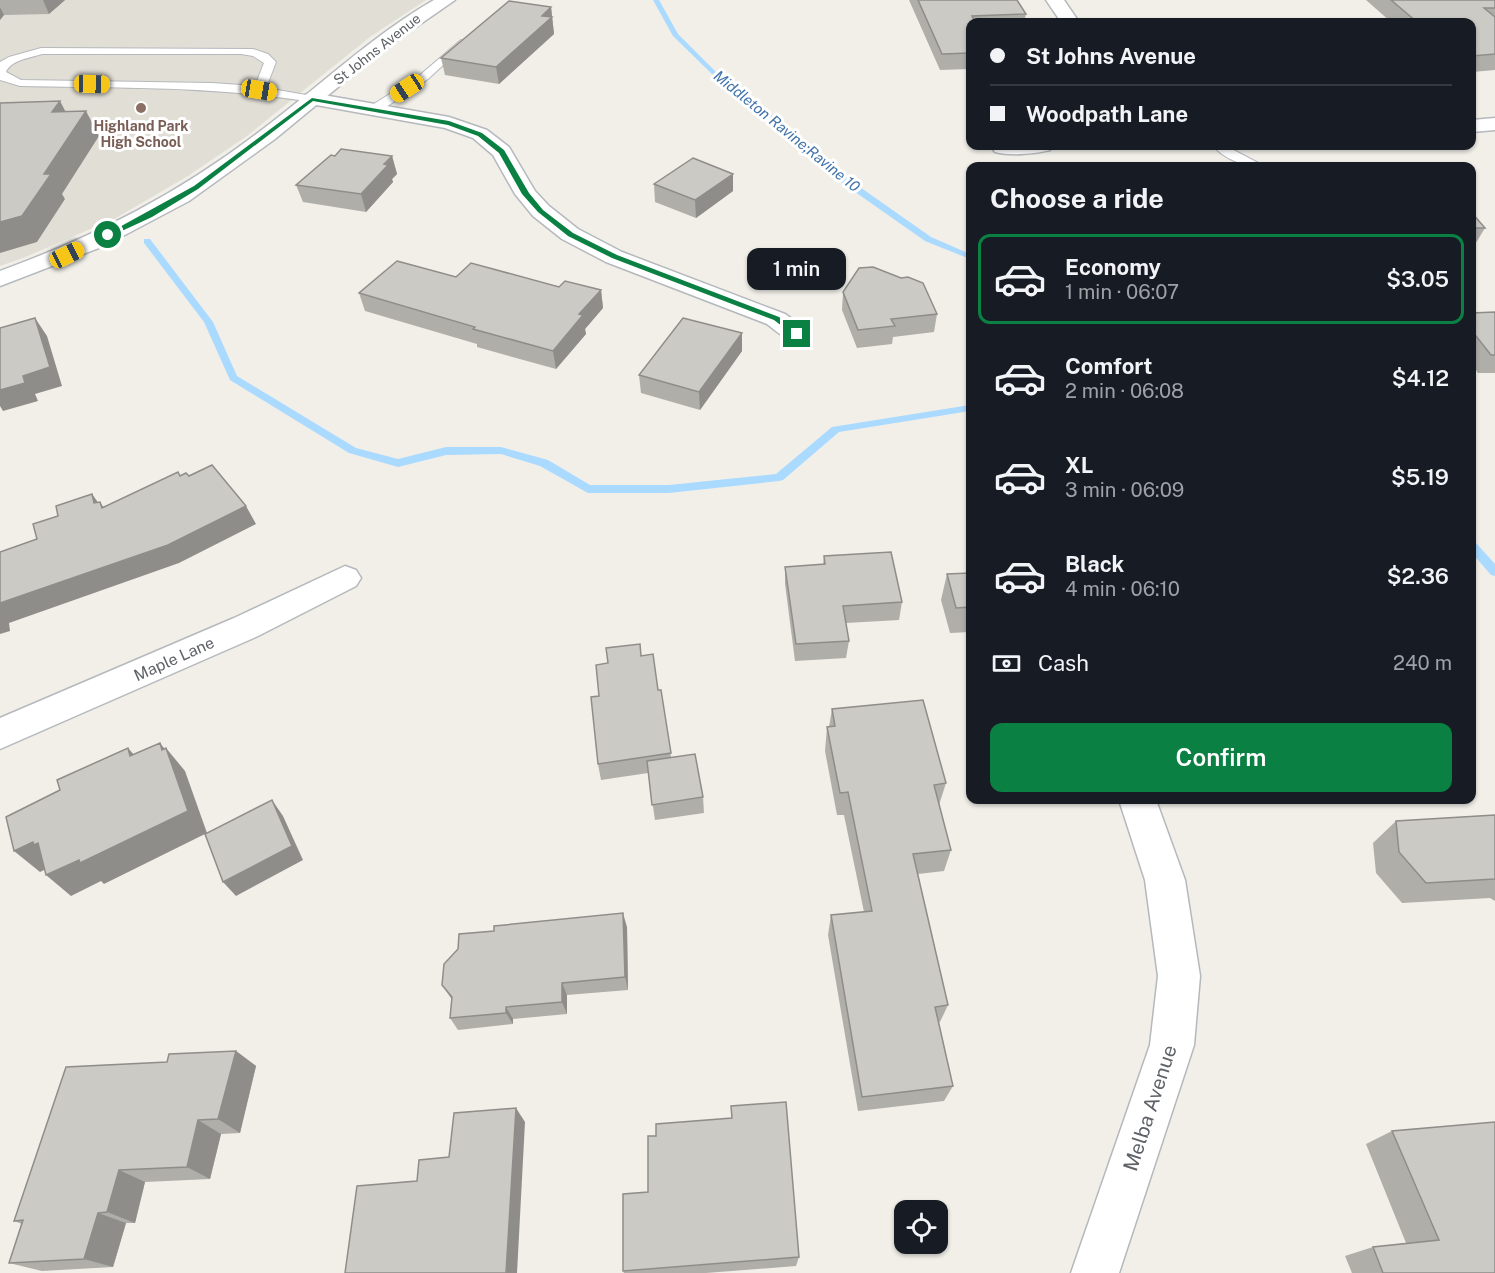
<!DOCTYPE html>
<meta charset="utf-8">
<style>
:root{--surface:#171b24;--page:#242831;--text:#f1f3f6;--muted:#9ea1a6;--line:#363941;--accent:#0b8043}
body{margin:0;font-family:"Public Sans",sans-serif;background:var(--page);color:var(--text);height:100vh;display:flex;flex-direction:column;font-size:22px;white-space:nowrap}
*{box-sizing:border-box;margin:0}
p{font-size:20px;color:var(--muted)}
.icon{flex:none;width:33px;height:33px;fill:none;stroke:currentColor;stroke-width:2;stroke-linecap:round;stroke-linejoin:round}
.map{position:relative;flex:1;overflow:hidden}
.details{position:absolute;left:966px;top:162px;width:510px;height:642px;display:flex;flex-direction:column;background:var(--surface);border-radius:12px;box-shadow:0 2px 4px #0004}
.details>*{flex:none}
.banner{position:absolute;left:966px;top:18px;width:510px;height:132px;border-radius:12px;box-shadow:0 2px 4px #0004;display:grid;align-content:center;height:132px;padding:0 24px;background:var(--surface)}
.controls{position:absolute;left:894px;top:1200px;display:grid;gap:12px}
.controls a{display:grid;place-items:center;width:54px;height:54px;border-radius:12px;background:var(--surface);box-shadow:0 2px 4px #0004;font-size:30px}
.end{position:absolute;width:27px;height:27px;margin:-14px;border:8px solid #0b8043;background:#fff;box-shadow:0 0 0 3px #fff}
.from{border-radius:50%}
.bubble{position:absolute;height:42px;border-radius:12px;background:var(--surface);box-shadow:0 2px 4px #0004;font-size:20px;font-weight:600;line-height:42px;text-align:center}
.car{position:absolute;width:18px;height:36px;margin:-18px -9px;border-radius:8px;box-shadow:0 0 4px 2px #0007;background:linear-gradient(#f5c518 24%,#345 0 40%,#f5c518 0 76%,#345 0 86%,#f5c518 0)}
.banner b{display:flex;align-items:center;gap:21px;height:57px;font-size:22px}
.banner b+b{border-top:2px solid var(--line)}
.banner i{width:15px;height:15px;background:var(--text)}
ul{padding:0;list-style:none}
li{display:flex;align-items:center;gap:18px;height:90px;margin:0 12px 9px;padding:0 12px;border:3px solid transparent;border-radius:12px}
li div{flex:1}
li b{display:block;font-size:22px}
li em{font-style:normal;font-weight:600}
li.on{border-color:var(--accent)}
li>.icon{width:54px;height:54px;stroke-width:1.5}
h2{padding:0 24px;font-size:27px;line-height:72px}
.pay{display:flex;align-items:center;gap:15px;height:66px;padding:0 24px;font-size:22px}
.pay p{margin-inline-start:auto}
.cta{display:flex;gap:12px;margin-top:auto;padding:12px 24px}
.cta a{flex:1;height:69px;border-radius:12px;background:var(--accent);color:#fff;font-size:24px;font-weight:600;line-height:69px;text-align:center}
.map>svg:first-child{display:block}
</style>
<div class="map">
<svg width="1495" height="1273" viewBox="0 0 1495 1273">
<rect width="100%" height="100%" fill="#f1efe8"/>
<polygon fill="#e1ded6" points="0,0 426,0 370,37 247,136 188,176 116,218 23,258 0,266"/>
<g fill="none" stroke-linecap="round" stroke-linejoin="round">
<g fill="#aadaff" fill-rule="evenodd">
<polygon points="653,0 659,0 678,34 718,74 786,126 827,164 931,237 970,254 970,259 925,241 821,168 780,130 714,76 673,36"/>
<polygon points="144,239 150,239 213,322 237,376 356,448 398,459 446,447 501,447 548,460 590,485 669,485 776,474 832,427 970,405 970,411 839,432 783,480 779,481 669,493 588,493 540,466 501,454 446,455 398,467 349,453 230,380 204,322 144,243"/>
<polygon points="1472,542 1476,543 1495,564 1495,576 1491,575 1472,553"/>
</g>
<g stroke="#b5b8bc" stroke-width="2">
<g id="lane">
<polygon points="461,40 466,43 465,45 428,79 377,113 369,113 369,107 420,75"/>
<path d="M41,48l212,1 15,5 8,8 -10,26 46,8 6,3 -6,3c-97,-16 -194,-14 -292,-16l-20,-6v-18l9,-5zM42,54h199l12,2 11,7 -9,23 -43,-3 -191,-3 -15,-8c5,-12 24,-14 36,-18z"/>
<path d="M1213,146h13l38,20c-18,2 -38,-6 -51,-20z"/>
</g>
</g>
<g stroke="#b5b8bc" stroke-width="3">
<g id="street">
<polygon points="1046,0 1064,0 1079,22 1061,22"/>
<path d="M312,93l137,24 38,13 22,17 26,44 14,15 29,23 44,23 163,62 21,15 4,5 -4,5c-17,5 -26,-5 -39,-15l-161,-62 -44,-23 -29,-23 -18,-22 -22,-39 -20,-17 -28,-10 -140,-25 -3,-4 3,-4z"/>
<polygon points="1495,118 1495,130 1472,132 1472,120"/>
<path d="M993,146h60l-3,4c-16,4 -39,6 -55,2l-3,-4z"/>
<polygon points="345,566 356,570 361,578 356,586 258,636 0,749 0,718 234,618"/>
<polygon points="1119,800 1156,800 1185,880 1200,976 1194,1045 1119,1273 1071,1273 1150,1045 1158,976 1145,880"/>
</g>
</g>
<g stroke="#b6babf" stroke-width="3">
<path id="secondary" d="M434,0h21l-72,50 -108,89 -86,62 -85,45 -104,40v-15c98,-36 176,-76 259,-139 59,-44 111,-95 175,-132z"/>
</g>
<use href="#lane" fill="#fff" fill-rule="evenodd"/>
<use href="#street" fill="#fff" fill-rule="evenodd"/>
<use href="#secondary" fill="#fff" fill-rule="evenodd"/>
</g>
<g fill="#afaea9">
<polygon points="0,0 65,0 49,14 4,15 0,20"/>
<polygon points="909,0 1017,0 1026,14 1024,22 970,22 970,69 940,70"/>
<polygon points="1366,0 1495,0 1495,70 1472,72 1472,22 1391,22"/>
<polygon points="551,7 554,34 499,84 445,75 441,58"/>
<polygon points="392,156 397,174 392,179 393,182 366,212 303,202 296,185"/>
<polygon points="733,174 733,191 696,218 655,202 654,184"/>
<polygon points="1472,213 1485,228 1474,246 1472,246"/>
<polygon points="456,277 559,287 601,290 603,308 585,329 586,334 556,369 477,347 477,344 365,311 359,293"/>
<polygon points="843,292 937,314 934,332 893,337 892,344 857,348 842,310"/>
<polygon points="1495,312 1495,373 1478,373 1472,364 1472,313"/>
<polygon points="742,333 742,351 700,410 641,393 639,375"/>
<polygon points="824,556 902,602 899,620 846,623 849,641 846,658 795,661 785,584 785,567 823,565"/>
<polygon points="970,573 970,632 950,633 941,600 947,574"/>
<polygon points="642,656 658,690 661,690 671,757 703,797 704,813 655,820 648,773 601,780 598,764 599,696 608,663"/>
<polygon points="832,709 946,783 939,805 951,850 944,871 918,874 948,1005 940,1022 939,1022 953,1086 944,1101 858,1111 828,935 831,915 864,912 844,815 837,815 825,751 827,727 829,727"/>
<polygon points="1495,815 1495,901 1490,898 1402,903 1376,873 1373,843 1396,821"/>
<polygon points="627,927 628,990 567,995 567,1014 513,1019 513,1024 458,1030 450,1018 452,1000 442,985"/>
<polygon points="236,1051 256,1066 240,1133 221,1134 210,1179 145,1182 135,1223 126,1223 113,1267 42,1271 9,1263 22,1224 14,1221 167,1062"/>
<polygon points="1392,1131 1495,1273 1352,1273 1345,1256 1373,1247 1406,1243 1366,1144"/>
<polygon points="799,1257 796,1266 706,1273 624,1273 623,1271"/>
</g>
<g fill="#8f8d8a">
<polygon points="43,0 65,0 49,14"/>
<polygon points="0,7 4,15 0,20"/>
<polygon points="551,7 554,34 499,84 496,67 542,16"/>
<polygon points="60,101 73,126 52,112"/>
<polygon points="86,111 99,136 62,194 65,199 37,242 0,253 0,222 44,174"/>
<polygon points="392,156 397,174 392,179 393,182 366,212 361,194"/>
<polygon points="733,174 733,191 696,218 695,200"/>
<polygon points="601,290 603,308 585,329 586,334 556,369 553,351 579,314"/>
<polygon points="35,318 47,336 62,386 35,394 38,401 3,411 0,406 0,390 23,376"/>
<polygon points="742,333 742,351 700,410 699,392"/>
<polygon points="92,494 102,508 100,502 112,520 94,503"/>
<polygon points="246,506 256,524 179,563 9,623 10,631 0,634 0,603"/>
<polygon points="160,743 167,752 166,748 185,771 207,833 104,884 101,881 71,896 46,875 79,860 162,750"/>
<polygon points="128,748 148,771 130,756"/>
<polygon points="272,800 283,816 303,860 236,896 223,882"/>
<polygon points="33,842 38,843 56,864 40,872 14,851"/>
<polygon points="623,913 627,927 628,990 625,977"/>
<polygon points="562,983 567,995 567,1014 562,1002"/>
<polygon points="506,1007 513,1019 513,1024 506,1013"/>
<polygon points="236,1051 256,1066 240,1133 218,1119"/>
<polygon points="516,1108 525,1122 517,1273 506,1273"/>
<polygon points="198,1120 221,1134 210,1179 187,1167"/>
<polygon points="119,1170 145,1182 135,1223 107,1212"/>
<polygon points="98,1213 126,1223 113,1267 84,1259"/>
</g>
<g fill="#cccac5" stroke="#8f8d8a" stroke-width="1.5">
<polygon points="918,0 1017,0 1026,14 972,16 975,22 970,22 970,53 942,54"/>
<polygon points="1391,0 1495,0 1495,8 1484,8 1495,17 1495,54 1472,56 1472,22 1417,22"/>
<polygon points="509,1 551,7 542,16 552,17 496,67 441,58"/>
<polygon points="60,101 52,112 86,111 44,174 51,174 22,216 0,222 0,103"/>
<polygon points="341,149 392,156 384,164 388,165 361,194 296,185 331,155 335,156"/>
<polygon points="693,158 733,174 695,200 654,184"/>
<polygon points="1286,165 1287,166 1250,166"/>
<polygon points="1472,213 1485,228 1472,228"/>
<polygon points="397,261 456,277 471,263 559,287 565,281 601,290 579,314 583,315 553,351 473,329 475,327 359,293"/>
<polygon points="873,267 901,278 908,277 923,283 937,314 891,319 895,326 858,330 843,292 859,268"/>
<polygon points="1495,312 1495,355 1491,355 1472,331 1472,313"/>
<polygon points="35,318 50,367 23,376 25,383 0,390 0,328"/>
<polygon points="683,318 742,333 699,392 639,375"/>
<polygon points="212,465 246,506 168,545 0,603 0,552 37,539 33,524 58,516 56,506 92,494 94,503 100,502 102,508 178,472 180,476 186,473 189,476"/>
<polygon points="891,552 902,602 843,606 849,641 796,644 785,567 825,564 824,556"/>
<polygon points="970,573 970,607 956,608 947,574"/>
<polygon points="640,644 641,656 653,654 658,690 661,690 671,753 598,764 591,697 599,696 596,665 608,663 606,648"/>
<polygon points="923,700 946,783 934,785 951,850 913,854 948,1005 935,1007 953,1086 862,1097 831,915 872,911 848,792 840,793 827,727 835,726 832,709"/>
<polygon points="160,743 162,750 166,748 188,811 80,863 79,860 46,875 38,843 34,845 33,842 14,851 6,817 60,790 57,780 128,748 130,756"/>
<polygon points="695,754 703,797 652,805 647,761"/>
<polygon points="272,800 292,846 223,882 205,834"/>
<polygon points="1495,815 1495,879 1426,883 1399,852 1396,821"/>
<polygon points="623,913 625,977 562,983 562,1002 506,1007 506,1013 450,1018 452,997 442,985 444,964 458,949 459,934 494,931 494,926"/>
<polygon points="236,1051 218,1119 198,1120 187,1167 119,1170 107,1212 98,1213 84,1259 9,1263 23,1220 14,1221 66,1067 167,1062 169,1054"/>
<polygon points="786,1102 799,1257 623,1271 623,1194 648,1192 648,1136 656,1136 656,1124 732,1118 731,1106"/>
<polygon points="516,1108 506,1273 345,1273 357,1186 417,1181 419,1160 449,1157 454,1113"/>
<polygon points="1495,1122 1495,1273 1383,1273 1373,1247 1439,1240 1392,1131"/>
</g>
<polygon fill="#0b8043" points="312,98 449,121 482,133 504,150 529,193 543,210 573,233 617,255 779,317 801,334 795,336 774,320 612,258 568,236 538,212 522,194 499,153 478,136 448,125 313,101 198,189 152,217 111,236 105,235 194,186"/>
<circle fill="#8d6e63" stroke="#fff" stroke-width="2" cx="141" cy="108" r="6"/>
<g text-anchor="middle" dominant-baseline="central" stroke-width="6" stroke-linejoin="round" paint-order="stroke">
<g font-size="14" fill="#5f6368" stroke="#fff">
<text transform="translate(377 49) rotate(-38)">St Johns Avenue</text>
</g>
<g font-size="14" font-weight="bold" fill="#785e54" stroke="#fff">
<text x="141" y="126">Highland Park<tspan x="141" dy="16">High School</tspan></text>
</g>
<g font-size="15" font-style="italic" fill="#4174aa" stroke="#fff">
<text transform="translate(787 131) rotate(39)">Middleton Ravine;Ravine 10</text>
</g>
<g font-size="16" fill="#5f6368" stroke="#fff">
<text transform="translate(174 659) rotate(-24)">Maple Lane</text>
</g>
<g font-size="20" fill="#5f6368" stroke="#fff">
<text transform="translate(1150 1108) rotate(-72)">Melba Avenue</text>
</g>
</g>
</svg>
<div class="controls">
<a><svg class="icon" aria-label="locate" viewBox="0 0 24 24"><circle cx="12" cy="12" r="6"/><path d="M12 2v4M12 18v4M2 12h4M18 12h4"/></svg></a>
</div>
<i class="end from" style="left:108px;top:235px"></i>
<i class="end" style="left:797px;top:334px"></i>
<div class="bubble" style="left:747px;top:248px;width:99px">1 min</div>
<i class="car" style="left:92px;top:84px;rotate:91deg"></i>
<i class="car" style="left:407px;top:88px;rotate:237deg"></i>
<i class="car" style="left:259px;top:90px;rotate:100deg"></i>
<i class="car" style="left:67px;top:255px;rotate:64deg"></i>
<div class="banner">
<b><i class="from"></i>St Johns Avenue</b>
<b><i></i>Woodpath Lane</b>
</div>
<section class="details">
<h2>Choose a ride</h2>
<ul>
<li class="on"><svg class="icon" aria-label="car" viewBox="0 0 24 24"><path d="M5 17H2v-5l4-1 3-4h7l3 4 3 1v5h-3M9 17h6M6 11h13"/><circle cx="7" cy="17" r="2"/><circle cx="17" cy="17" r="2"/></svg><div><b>Economy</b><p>1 min · 06:07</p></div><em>$3.05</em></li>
<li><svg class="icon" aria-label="car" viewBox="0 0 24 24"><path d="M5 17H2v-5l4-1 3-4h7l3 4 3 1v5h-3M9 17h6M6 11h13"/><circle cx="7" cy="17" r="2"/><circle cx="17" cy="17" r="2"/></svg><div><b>Comfort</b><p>2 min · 06:08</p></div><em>$4.12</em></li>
<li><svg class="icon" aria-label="car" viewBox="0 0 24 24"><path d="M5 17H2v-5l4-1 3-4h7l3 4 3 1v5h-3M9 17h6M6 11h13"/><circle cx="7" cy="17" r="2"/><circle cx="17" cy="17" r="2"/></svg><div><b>XL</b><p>3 min · 06:09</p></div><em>$5.19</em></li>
<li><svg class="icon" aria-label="car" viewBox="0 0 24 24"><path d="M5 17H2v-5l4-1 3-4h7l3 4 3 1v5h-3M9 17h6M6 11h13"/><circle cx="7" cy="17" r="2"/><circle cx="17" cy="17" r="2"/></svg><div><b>Black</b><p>4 min · 06:10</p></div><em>$2.36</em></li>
</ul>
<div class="pay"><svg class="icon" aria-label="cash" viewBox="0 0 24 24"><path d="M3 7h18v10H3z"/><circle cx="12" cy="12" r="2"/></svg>Cash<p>240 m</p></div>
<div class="cta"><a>Confirm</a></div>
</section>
</div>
